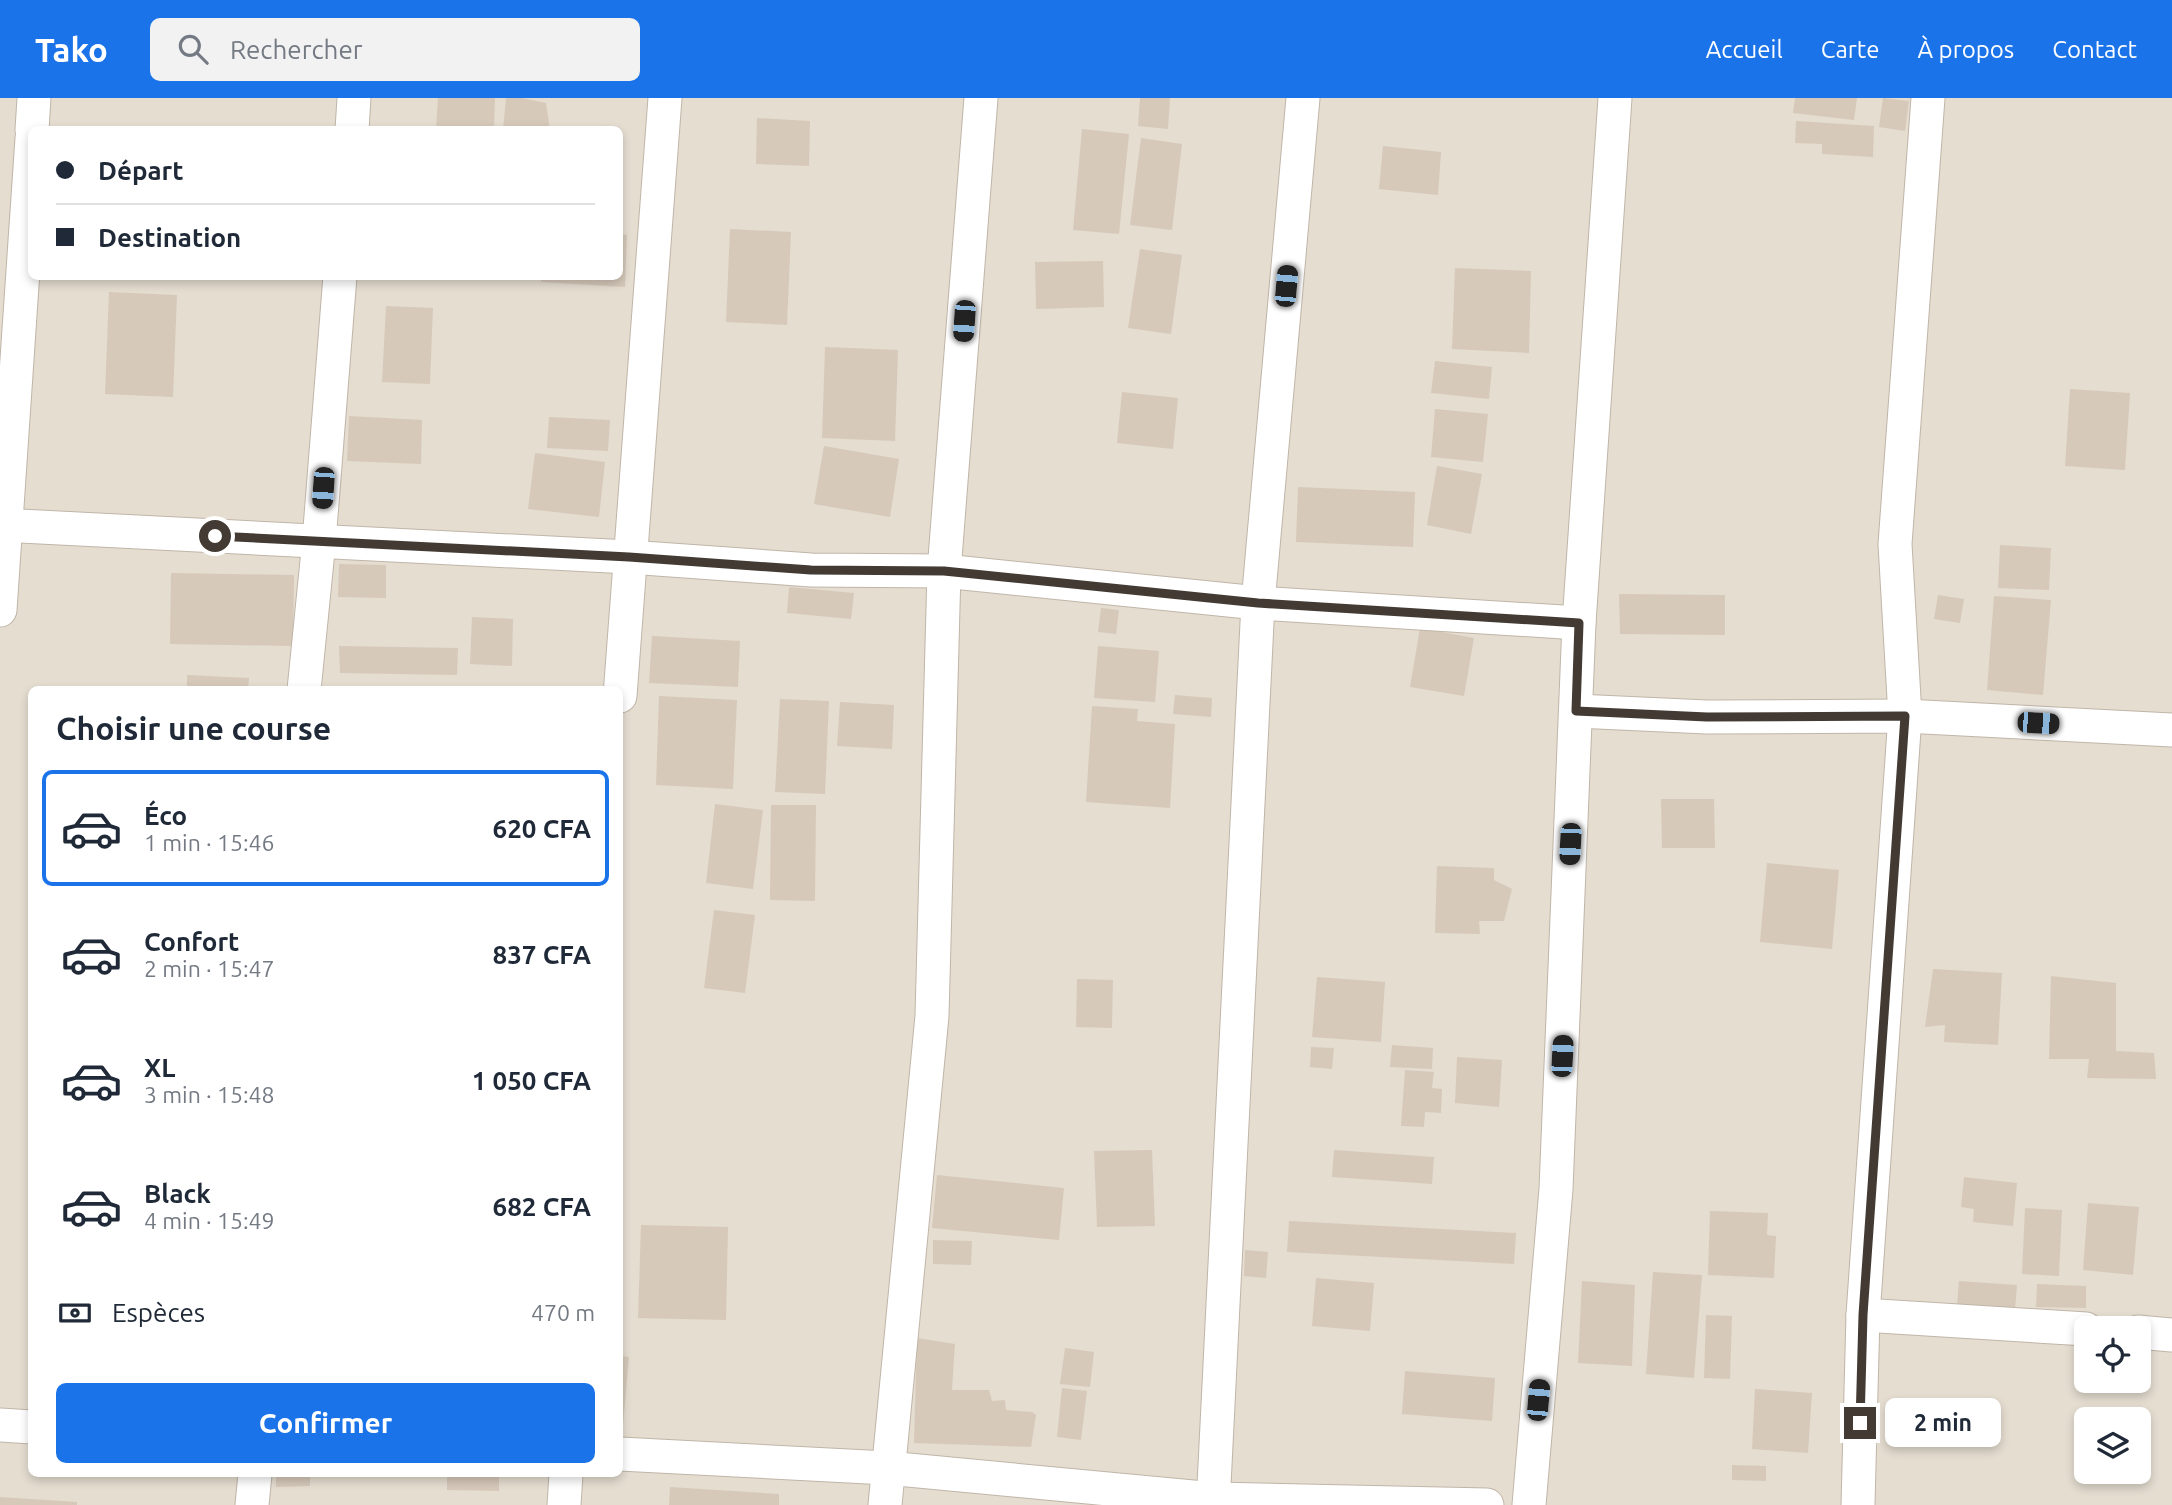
<!DOCTYPE html>
<html lang="fr">
<meta charset="utf-8">
<style>
:root{--surface:#fff;--page:#f2f2f3;--text:#1f2937;--muted:#747a83;--line:#e0e1e3;--accent:#1a73e8}
body{margin:0;font-family:Ubuntu,sans-serif;background:var(--page);color:var(--text);height:100vh;display:flex;flex-direction:column;font-size:26px;white-space:nowrap}
*{box-sizing:border-box;margin:0}
p{font-size:23px;color:var(--muted)}
.icon{flex:none;width:38px;height:38px;fill:none;stroke:currentColor;stroke-width:2;stroke-linecap:round;stroke-linejoin:round}
.map{position:relative;flex:1;overflow:hidden}
.side{position:absolute;left:28px;top:588px;width:595px;height:791px;display:flex;flex-direction:column;background:var(--surface);border-radius:10px;box-shadow:0 4px 10px #0003}
.side>*{flex:none}
.top-card{position:absolute;left:28px;top:28px;width:595px;height:154px;border-radius:10px;box-shadow:0 4px 10px #0003;display:grid;align-content:center;height:154px;padding:0 28px;background:var(--surface)}
.fabs{position:absolute;left:2074px;top:1218px;display:grid;gap:14px}
.fabs a{display:grid;place-items:center;width:77px;height:77px;border-radius:10px;background:var(--surface);box-shadow:0 4px 10px #0003;font-size:35px}
.end{position:absolute;width:32px;height:32px;margin:-16px;border:9px solid #433b33;background:#fff;box-shadow:0 0 0 4px #fff}
.from{border-radius:50%}
.bubble{position:absolute;height:49px;border-radius:10px;background:var(--surface);box-shadow:0 4px 10px #0003;font-size:23px;font-weight:700;line-height:49px;text-align:center}
.car{position:absolute;width:21px;height:42px;margin:-21px -10px;border-radius:9px;box-shadow:0 0 5px 2px #0007;background:linear-gradient(#222 24%,#8ab4d8 0 40%,#222 0 76%,#8ab4d8 0 86%,#222 0)}
.top-card b{display:flex;align-items:center;gap:24px;height:66px;font-size:26px}
.top-card b+b{border-top:2px solid var(--line)}
.top-card i{width:18px;height:18px;background:var(--text)}
ul{padding:0;list-style:none}
li{display:flex;align-items:center;gap:21px;height:116px;margin:0 14px 10px;padding:0 14px;border:4px solid transparent;border-radius:10px}
li div{flex:1}
li b{display:block;font-size:26px}
li em{font-style:normal;font-weight:700}
li.on{border-color:var(--accent)}
li>.icon{width:63px;height:63px;stroke-width:1.5}
h2{padding:0 28px;font-size:32px;line-height:84px}
.pay{display:flex;align-items:center;gap:18px;height:77px;padding:0 28px;font-size:26px}
.pay p{margin-inline-start:auto}
.cta{display:flex;gap:14px;margin-top:auto;padding:14px 28px}
.cta a{flex:1;height:80px;border-radius:10px;background:var(--accent);color:#fff;font-size:28px;font-weight:700;line-height:80px;text-align:center}
header{display:flex;align-items:center;gap:42px;box-sizing:border-box;height:98px;padding:0 35px;background:var(--accent);color:#fff}
header strong{font-size:33px}
nav{display:flex;gap:38px;margin-inline-start:auto;font-size:24px}
.search{width:490px;height:63px;background:var(--page);display:flex;align-items:center;gap:18px;box-sizing:border-box;padding:0 24px;border-radius:10px;color:var(--muted);font-size:26px}
.map>svg:first-child{display:block}
</style>
<header>
<strong>Tako</strong>
<div class="search"><svg class="icon" aria-label="search" viewBox="0 0 24 24"><circle cx="10" cy="10" r="6"/><path d="M15 15l6 6"/></svg>Rechercher</div>
<nav><a>Accueil</a><a>Carte</a><a>À propos</a><a>Contact</a></nav>
</header>
<div class="map">
<svg width="2172" height="1407" viewBox="0 0 2172 1407">
<rect width="100%" height="100%" fill="#f1ebe2"/>
<path fill="#e5ddd0" fill-rule="evenodd" d="M0,0h2172v1407h-2172zM32,32h588v146h-588zM32,592h588v784h-588zM2086,1230h52v53h-52zM2086,1321h52v53h-52z"/>
<g fill="#d6c9ba">
<polygon points="438,0 495,0 494,32 436,32"/>
<polygon points="506,0 522,0 546,5 550,32 503,32"/>
<polygon points="1140,0 1170,0 1168,31 1138,28"/>
<polygon points="1795,0 1857,0 1854,22 1793,15"/>
<polygon points="1883,0 1909,3 1905,33 1879,29"/>
<polygon points="757,20 810,23 809,68 756,66"/>
<polygon points="1796,23 1874,28 1873,59 1822,56 1822,46 1795,45"/>
<polygon points="1082,31 1129,36 1119,136 1073,132"/>
<polygon points="1141,40 1182,46 1172,132 1130,127"/>
<polygon points="1383,48 1441,54 1438,97 1379,91"/>
<polygon points="730,131 791,134 787,227 726,224"/>
<polygon points="620,136 627,137 625,189 541,184 541,178 620,178"/>
<polygon points="1140,151 1182,157 1171,236 1128,230"/>
<polygon points="1103,163 1104,209 1036,211 1035,164"/>
<polygon points="1455,170 1531,173 1529,255 1452,251"/>
<polygon points="109,194 177,197 173,299 105,296"/>
<polygon points="386,208 433,210 430,286 382,284"/>
<polygon points="825,249 898,252 895,343 822,340"/>
<polygon points="1435,263 1492,269 1489,301 1431,295"/>
<polygon points="2070,291 2130,295 2125,372 2065,368"/>
<polygon points="1122,294 1178,300 1173,351 1117,345"/>
<polygon points="1435,311 1488,316 1483,364 1431,359"/>
<polygon points="349,318 422,322 421,366 347,363"/>
<polygon points="549,319 610,322 608,353 547,350"/>
<polygon points="824,348 899,361 890,419 814,406"/>
<polygon points="535,355 605,364 599,419 528,411"/>
<polygon points="1437,368 1482,376 1471,436 1427,427"/>
<polygon points="1298,389 1415,394 1413,449 1296,444"/>
<polygon points="2000,447 2051,450 2049,492 1998,490"/>
<polygon points="339,466 386,467 386,500 338,499"/>
<polygon points="171,475 294,477 293,548 170,546"/>
<polygon points="789,489 854,495 851,521 787,515"/>
<polygon points="1619,496 1725,497 1725,537 1620,536"/>
<polygon points="1938,497 1964,501 1960,525 1934,521"/>
<polygon points="1994,498 2051,502 2043,597 1987,592"/>
<polygon points="1101,510 1119,512 1116,536 1098,534"/>
<polygon points="472,519 513,521 512,568 470,566"/>
<polygon points="1420,530 1474,540 1464,598 1410,589"/>
<polygon points="652,538 740,543 738,589 649,585"/>
<polygon points="339,548 458,550 457,577 340,575"/>
<polygon points="1098,548 1159,553 1155,604 1094,600"/>
<polygon points="187,577 249,580 248,592 187,592"/>
<polygon points="1175,597 1212,600 1211,619 1173,616"/>
<polygon points="659,598 737,602 733,691 656,687"/>
<polygon points="780,601 829,603 825,696 775,694"/>
<polygon points="840,604 894,607 892,651 837,648"/>
<polygon points="1092,608 1138,611 1137,623 1175,626 1170,710 1086,704"/>
<polygon points="1661,701 1714,701 1715,750 1662,750"/>
<polygon points="715,706 763,712 753,791 706,785"/>
<polygon points="771,707 816,707 815,803 770,802"/>
<polygon points="1767,765 1839,772 1832,851 1760,844"/>
<polygon points="1437,768 1494,770 1494,782 1512,791 1504,823 1479,823 1480,836 1435,835"/>
<polygon points="714,812 755,817 745,895 704,890"/>
<polygon points="1933,871 2002,875 1998,947 1944,944 1945,927 1925,929"/>
<polygon points="2051,878 2116,885 2116,953 2154,955 2156,981 2087,980 2089,961 2049,961"/>
<polygon points="1317,879 1385,884 1381,944 1312,939"/>
<polygon points="1077,881 1113,882 1112,930 1076,929"/>
<polygon points="1392,947 1433,950 1432,971 1390,969"/>
<polygon points="1311,949 1334,950 1332,971 1310,969"/>
<polygon points="1457,959 1502,962 1499,1009 1455,1005"/>
<polygon points="1405,972 1434,974 1432,990 1442,991 1441,1015 1425,1014 1424,1029 1401,1028"/>
<polygon points="1152,1052 1155,1128 1097,1129 1094,1053"/>
<polygon points="1334,1052 1434,1059 1432,1086 1332,1079"/>
<polygon points="937,1077 1064,1090 1059,1142 932,1130"/>
<polygon points="1964,1079 2017,1085 2013,1128 1973,1124 1974,1111 1961,1109"/>
<polygon points="2088,1105 2139,1109 2133,1177 2083,1172"/>
<polygon points="2025,1110 2062,1112 2059,1178 2022,1176"/>
<polygon points="1710,1113 1768,1115 1767,1137 1776,1138 1774,1180 1708,1177"/>
<polygon points="1289,1123 1516,1135 1514,1166 1287,1154"/>
<polygon points="641,1127 728,1129 726,1222 638,1220"/>
<polygon points="933,1142 972,1143 971,1167 933,1166"/>
<polygon points="1245,1152 1268,1154 1266,1180 1244,1178"/>
<polygon points="1653,1174 1702,1177 1694,1280 1646,1276"/>
<polygon points="1316,1180 1374,1185 1370,1233 1312,1228"/>
<polygon points="1582,1183 1635,1187 1632,1268 1578,1265"/>
<polygon points="1959,1183 2017,1187 2015,1212 1957,1208"/>
<polygon points="2037,1186 2086,1188 2086,1210 2036,1209"/>
<polygon points="1706,1217 1732,1218 1730,1281 1704,1280"/>
<polygon points="917,1240 955,1246 952,1292 989,1292 992,1303 1005,1302 1006,1312 1032,1314 1036,1317 1031,1349 914,1345"/>
<polygon points="1065,1250 1094,1254 1090,1289 1060,1286"/>
<polygon points="620,1258 629,1259 623,1326 620,1326"/>
<polygon points="1405,1273 1495,1280 1492,1323 1402,1316"/>
<polygon points="1062,1290 1087,1293 1081,1342 1057,1339"/>
<polygon points="1755,1291 1812,1295 1808,1355 1752,1351"/>
<polygon points="1732,1367 1766,1368 1766,1383 1732,1382"/>
<polygon points="276,1376 310,1376 310,1388 276,1389"/>
<polygon points="447,1376 499,1376 499,1393 447,1392"/>
<polygon points="670,1389 779,1396 779,1407 669,1407"/>
<polygon points="0,1399 77,1404 77,1407 0,1407"/>
</g>
<g fill="none" stroke-linecap="round" stroke-linejoin="round">
<g stroke="#c0b5a8" stroke-width="35">
<g id="street">
<polyline points="32,32 34,0"/>
<polyline points="352,32 354,0"/>
<polyline points="0,427 629,459 811,472 944,473 1258,505 1579,525"/>
<polyline points="0,512 32,40"/>
<polyline points="304,592 319,443 340,178"/>
<polyline points="620,598 665,0"/>
<polyline points="1576,613 1707,619 1905,618 2172,632"/>
<polyline points="1863,1217 2086,1231"/>
<polyline points="2138,1234 2172,1237"/>
<polyline points="0,1327 32,1329"/>
<polyline points="620,1356 887,1370 1214,1401 1487,1407"/>
<polyline points="252,1407 255,1376"/>
<polyline points="564,1407 566,1376"/>
<polyline points="885,1407 932,918 944,473 981,0"/>
<polyline points="1213,1407 1258,505 1303,0"/>
<polyline points="1529,1407 1556,1091 1579,525 1615,0"/>
<polyline points="1858,1407 1863,1217 1905,618 1895,446 1928,0"/>
</g>
</g>
<use href="#street" stroke="#fff" stroke-width="33"/>
</g>
<g fill="none" stroke-linecap="round" stroke-linejoin="round">
<polyline stroke="#433b33" stroke-width="9" points="215,438 629,459 811,472 944,473 1258,505 1579,525 1576,613 1707,619 1905,618 1863,1217 1860,1325"/>
</g>
</svg>
<div class="fabs">
<a><svg class="icon" aria-label="locate" viewBox="0 0 24 24"><circle cx="12" cy="12" r="6"/><path d="M12 2v4M12 18v4M2 12h4M18 12h4"/></svg></a>
<a><svg class="icon" aria-label="layers" viewBox="0 0 24 24"><path d="M12 4l9 5-9 5-9-5zM3 14l9 5 9-5"/></svg></a>
</div>
<i class="end from" style="left:215px;top:438px"></i>
<i class="end" style="left:1860px;top:1325px"></i>
<div class="bubble" style="left:1885px;top:1300px;width:116px">2 min</div>
<i class="car" style="left:1286px;top:188px;rotate:5deg"></i>
<i class="car" style="left:964px;top:223px;rotate:184deg"></i>
<i class="car" style="left:323px;top:390px;rotate:184deg"></i>
<i class="car" style="left:2038px;top:625px;rotate:93deg"></i>
<i class="car" style="left:1570px;top:746px;rotate:183deg"></i>
<i class="car" style="left:1562px;top:958px;rotate:3deg"></i>
<i class="car" style="left:1538px;top:1302px;rotate:5deg"></i>
<div class="top-card">
<b><i class="from"></i>Départ</b>
<b><i></i>Destination</b>
</div>
<section class="side">
<h2>Choisir une course</h2>
<ul>
<li class="on"><svg class="icon" aria-label="car" viewBox="0 0 24 24"><path d="M5 17H2v-5l4-1 3-4h7l3 4 3 1v5h-3M9 17h6M6 11h13"/><circle cx="7" cy="17" r="2"/><circle cx="17" cy="17" r="2"/></svg><div><b>Éco</b><p>1 min · 15:46</p></div><em>620 CFA</em></li>
<li><svg class="icon" aria-label="car" viewBox="0 0 24 24"><path d="M5 17H2v-5l4-1 3-4h7l3 4 3 1v5h-3M9 17h6M6 11h13"/><circle cx="7" cy="17" r="2"/><circle cx="17" cy="17" r="2"/></svg><div><b>Confort</b><p>2 min · 15:47</p></div><em>837 CFA</em></li>
<li><svg class="icon" aria-label="car" viewBox="0 0 24 24"><path d="M5 17H2v-5l4-1 3-4h7l3 4 3 1v5h-3M9 17h6M6 11h13"/><circle cx="7" cy="17" r="2"/><circle cx="17" cy="17" r="2"/></svg><div><b>XL</b><p>3 min · 15:48</p></div><em>1 050 CFA</em></li>
<li><svg class="icon" aria-label="car" viewBox="0 0 24 24"><path d="M5 17H2v-5l4-1 3-4h7l3 4 3 1v5h-3M9 17h6M6 11h13"/><circle cx="7" cy="17" r="2"/><circle cx="17" cy="17" r="2"/></svg><div><b>Black</b><p>4 min · 15:49</p></div><em>682 CFA</em></li>
</ul>
<div class="pay"><svg class="icon" aria-label="cash" viewBox="0 0 24 24"><path d="M3 7h18v10H3z"/><circle cx="12" cy="12" r="2"/></svg>Espèces<p>470 m</p></div>
<div class="cta"><a>Confirmer</a></div>
</section>
</div>
